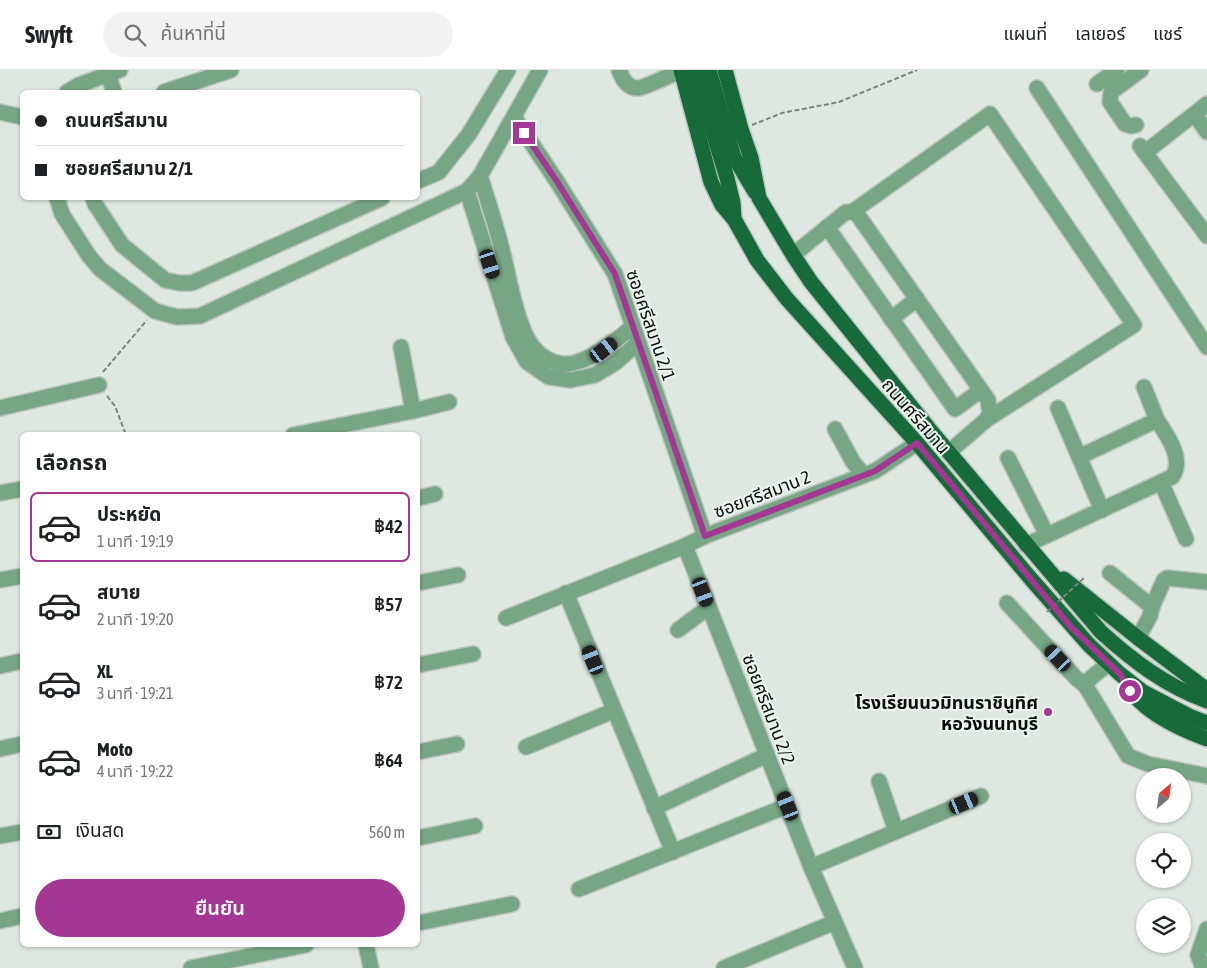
<!DOCTYPE html>
<html lang="th">
<meta charset="utf-8">
<style>
:root{--surface:#fff;--page:#f2f2f2;--text:#202124;--muted:#757577;--line:#e0e0e0;--accent:#a43694}
body{margin:0;font-family:"Asap Condensed","Noto Sans Thai",sans-serif;background:var(--page);color:var(--text);height:100vh;display:flex;flex-direction:column;font-size:19px;white-space:nowrap}
*{box-sizing:border-box;margin:0}
p{font-size:16px;color:var(--muted)}
.icon{flex:none;width:28px;height:28px;fill:none;stroke:currentColor;stroke-width:2;stroke-linecap:round;stroke-linejoin:round}
.map{position:relative;flex:1;overflow:hidden}
.sheet{position:absolute;left:20px;top:362px;width:400px;height:515px;display:flex;flex-direction:column;background:var(--surface);border-radius:8px;box-shadow:0 1px 4px #0004}
.sheet>*{flex:none}
.top-card{position:absolute;left:20px;top:20px;width:400px;height:110px;border-radius:8px;box-shadow:0 1px 4px #0004;display:grid;align-content:center;height:110px;padding:0 15px;background:var(--surface)}
.needle{width:32px;rotate:29deg}
.buttons{position:absolute;left:1136px;top:698px;display:grid;gap:10px}
.buttons a{display:grid;place-items:center;width:55px;height:55px;border-radius:50%;background:var(--surface);box-shadow:0 1px 4px #0004;font-size:25px}
.end{position:absolute;width:22px;height:22px;margin:-11px;border:6px solid #a43694;background:#fff;box-shadow:0 0 0 2px #fff}
.from{border-radius:50%}
.car{position:absolute;width:15px;height:30px;margin:-15px -8px;border-radius:6px;box-shadow:0 0 4px 1px #0007;background:linear-gradient(#222 24%,#8ab4d8 0 40%,#222 0 76%,#8ab4d8 0 86%,#222 0)}
.top-card b{display:flex;align-items:center;gap:18px;height:48px;font-size:19px}
.top-card b+b{border-top:1px solid var(--line)}
.top-card i{width:12px;height:12px;background:var(--text)}
ul{padding:0;list-style:none}
li{display:flex;align-items:center;gap:15px;height:70px;margin:0 10px 8px;padding:0 5px;border:2px solid transparent;border-radius:8px}
li div{flex:1}
li b{display:block;font-size:19px}
li em{font-style:normal;font-weight:600}
li.active{border-color:var(--accent)}
li>.icon{width:45px;height:45px;stroke-width:1.5}
h2{padding:0 15px;font-size:22px;line-height:60px}
.pay{display:flex;align-items:center;gap:12px;height:55px;padding:0 15px;font-size:19px}
.pay p{margin-inline-start:auto}
.cta{display:flex;gap:10px;margin-top:auto;padding:10px 15px}
.cta a{flex:1;height:58px;border-radius:30px;background:var(--accent);color:#fff;font-size:20px;font-weight:600;line-height:58px;text-align:center}
header{display:flex;align-items:center;gap:30px;box-sizing:border-box;height:70px;padding:0 25px;background:var(--surface);border-bottom:1px solid var(--line)}
header strong{font-size:24px}
nav{display:flex;gap:28px;margin-inline-start:auto;font-size:18px}
.search{width:350px;height:45px;background:var(--page);display:flex;align-items:center;gap:12px;box-sizing:border-box;padding:0 18px;border-radius:28px;color:var(--muted);font-size:19px}
.map>svg:first-child{display:block}
</style>
<header>
<strong>Swyft</strong>
<div class="search"><svg class="icon" aria-label="search" viewBox="0 0 24 24"><circle cx="10" cy="10" r="6"/><path d="M15 15l6 6"/></svg>ค้นหาที่นี่</div>
<nav><a>แผนที่</a><a>เลเยอร์</a><a>แชร์</a></nav>
</header>
<div class="map">
<svg width="1207" height="898" viewBox="0 0 1207 898">
<rect width="100%" height="100%" fill="#dee8e0"/>
<g fill="none" stroke-linecap="round" stroke-linejoin="round">
<g stroke="#bcc5be" stroke-width="18">
<g id="minor">
<path d="M619,0c3,8 9,19 20,18 7,-1 33,-14 42,-17"/>
<polyline points="108,4 114,22"/>
<polyline points="1097,14 1117,0"/>
<polyline points="1037,18 1207,277"/>
<polyline points="67,22 79,15 120,0"/>
<polyline points="164,22 231,0"/>
<polyline points="0,42 22,47"/>
<polyline points="1195,45 1207,62"/>
<polyline points="514,47 556,110 615,204 705,466"/>
<polyline points="1136,55 1131,56 1125,54 1110,32 1111,22 1141,0"/>
<polyline points="1140,76 1207,166"/>
<polyline points="1147,81 1207,34"/>
<path d="M480,106c8,25 16,49 22,74 7,26 15,78 31,97 7,9 19,16 30,17 21,2 54,-24 69,-37"/>
<polyline points="418,111 439,102 469,64 508,0"/>
<polyline points="467,121 513,267 527,292 549,307 571,310 595,305 615,293 638,273"/>
<polyline points="57,128 62,144 89,186 100,199 155,241 177,247 200,246 467,121 480,106 540,0"/>
<polyline points="93,128 95,134 122,175 165,210 179,213 192,213 382,128"/>
<polyline points="852,142 990,44 1134,255 986,350"/>
<polyline points="827,157 955,339 981,320"/>
<polyline points="793,185 846,142 852,142 857,144 988,330 990,343 986,350 949,382"/>
<polyline points="891,249 917,229"/>
<polyline points="401,277 413,341"/>
<polyline points="1144,317 1157,350"/>
<polyline points="0,338 99,315"/>
<polyline points="1058,338 1102,440"/>
<polyline points="835,359 853,392 864,405"/>
<polyline points="293,365 413,341 449,332"/>
<polyline points="1008,388 1047,465"/>
<polyline points="1161,412 1186,469"/>
<polyline points="0,423 22,419"/>
<polyline points="418,428 435,424"/>
<path d="M1026,475l146,-68c13,-17 -5,-42 -15,-57l-78,37"/>
<polyline points="685,476 811,797 855,898"/>
<polyline points="1110,503 1152,537"/>
<polyline points="0,510 22,506"/>
<polyline points="418,513 458,505"/>
<polyline points="566,523 673,782"/>
<polyline points="1007,533 1076,608 1085,615"/>
<polyline points="506,548 685,476 705,466 875,401 917,373"/>
<polyline points="678,560 709,537"/>
<polyline points="1138,568 1150,546 1152,537 1164,510 1167,508 1207,512"/>
<polyline points="1108,594 1092,607 1085,615 1128,686 1148,694 1207,706"/>
<polyline points="418,595 473,584"/>
<polyline points="0,596 22,591"/>
<polyline points="526,677 613,641"/>
<polyline points="0,679 22,674"/>
<polyline points="418,682 457,674"/>
<polyline points="879,711 896,761"/>
<polyline points="654,738 767,685"/>
<polyline points="0,766 22,762"/>
<polyline points="418,768 475,756"/>
<polyline points="811,797 981,726"/>
<polyline points="579,819 787,736"/>
<polyline points="0,851 22,846"/>
<polyline points="418,853 512,834"/>
<polyline points="366,875 371,898"/>
<polyline points="191,898 306,875"/>
<polyline points="724,898 835,852"/>
<polyline points="1203,898 1198,885 1207,859"/>
</g>
</g>
<g stroke="#bcc5be" stroke-width="18">
<g id="major">
<polyline points="681,0 711,112 722,135 734,149 757,190 787,229 917,373 1031,509 1089,575 1120,604 1143,622 1189,646 1207,653"/>
<polyline points="694,0 727,108 733,133 734,149"/>
<polyline points="709,0 734,87 755,122"/>
<path d="M725,0l16,59 10,29 8,40 34,57 18,27 119,148 171,202c32,29 65,54 106,69"/>
<polyline points="1064,509 1138,568 1207,620"/>
<path d="M1128,617c16,26 52,42 79,52"/>
</g>
</g>
<g stroke="#7c837e" stroke-width="2" stroke-dasharray="5 2.5" stroke-linecap="butt">
<polyline points="752,55 782,43 839,32 917,0"/>
<polyline points="103,302 147,250"/>
<polyline points="107,326 115,336 126,365"/>
</g>
<use href="#minor" stroke="#76a683" stroke-width="15"/>
<use href="#major" stroke="#176b3a" stroke-width="15"/>
<polyline stroke="#7c837e" stroke-width="2" stroke-dasharray="5 2.5" stroke-linecap="butt" points="1047,542 1085,507"/>
</g>
<g fill="none" stroke-linecap="round" stroke-linejoin="round">
<polyline stroke="#a43694" stroke-width="6" points="524,63 556,110 615,204 705,466 875,401 917,373 1071,557 1120,604 1130,621"/>
</g>
<circle fill="#a43694" stroke="#ebf5ed" stroke-width="2" cx="1048" cy="642" r="5"/>
<g text-anchor="middle" dominant-baseline="central" stroke-width="4" stroke-linejoin="round" paint-order="stroke">
<g font-size="18" fill="#0b0e0c" stroke="#ebf5ed">
<text transform="translate(651 255) rotate(71)">ซอยศรีสมาน 2/1</text>
<text transform="translate(916 346) rotate(49)">ถนนศรีสมาน</text>
<text transform="translate(762 424) rotate(-21)">ซอยศรีสมาน 2</text>
<text transform="translate(769 639) rotate(69)">ซอยศรีสมาน 2/2</text>
</g>
<g font-size="18" font-weight="bold" fill="#0b0e0c" stroke="#ebf5ed" text-anchor="end">
<text x="1038" y="632">โรงเรียนนวมิทนราชินูทิศ<tspan x="1038" dy="21">หอวังนนทบุรี</tspan></text>
</g>
</g>
</svg>
<div class="buttons">
<a><svg class="needle" viewBox="-14 -14 28 28"><path d="M0-13l5 13h-10z" fill="#e53935"/><path d="M0 13l5-13h-10z" fill="#757577"/></svg></a>
<a><svg class="icon" aria-label="locate" viewBox="0 0 24 24"><circle cx="12" cy="12" r="6"/><path d="M12 2v4M12 18v4M2 12h4M18 12h4"/></svg></a>
<a><svg class="icon" aria-label="layers" viewBox="0 0 24 24"><path d="M12 4l9 5-9 5-9-5zM3 14l9 5 9-5"/></svg></a>
</div>
<i class="end from" style="left:1130px;top:621px"></i>
<i class="end" style="left:524px;top:63px"></i>
<i class="car" style="left:490px;top:194px;rotate:162deg"></i>
<i class="car" style="left:604px;top:280px;rotate:52deg"></i>
<i class="car" style="left:703px;top:522px;rotate:159deg"></i>
<i class="car" style="left:1058px;top:588px;rotate:317deg"></i>
<i class="car" style="left:593px;top:590px;rotate:338deg"></i>
<i class="car" style="left:964px;top:733px;rotate:67deg"></i>
<i class="car" style="left:788px;top:736px;rotate:338deg"></i>
<div class="top-card">
<b><i class="from"></i>ถนนศรีสมาน</b>
<b><i></i>ซอยศรีสมาน 2/1</b>
</div>
<section class="sheet">
<h2>เลือกรถ</h2>
<ul>
<li class="active"><svg class="icon" aria-label="car" viewBox="0 0 24 24"><path d="M5 17H2v-5l4-1 3-4h7l3 4 3 1v5h-3M9 17h6M6 11h13"/><circle cx="7" cy="17" r="2"/><circle cx="17" cy="17" r="2"/></svg><div><b>ประหยัด</b><p>1 นาที · 19:19</p></div><em>฿42</em></li>
<li><svg class="icon" aria-label="car" viewBox="0 0 24 24"><path d="M5 17H2v-5l4-1 3-4h7l3 4 3 1v5h-3M9 17h6M6 11h13"/><circle cx="7" cy="17" r="2"/><circle cx="17" cy="17" r="2"/></svg><div><b>สบาย</b><p>2 นาที · 19:20</p></div><em>฿57</em></li>
<li><svg class="icon" aria-label="car" viewBox="0 0 24 24"><path d="M5 17H2v-5l4-1 3-4h7l3 4 3 1v5h-3M9 17h6M6 11h13"/><circle cx="7" cy="17" r="2"/><circle cx="17" cy="17" r="2"/></svg><div><b>XL</b><p>3 นาที · 19:21</p></div><em>฿72</em></li>
<li><svg class="icon" aria-label="car" viewBox="0 0 24 24"><path d="M5 17H2v-5l4-1 3-4h7l3 4 3 1v5h-3M9 17h6M6 11h13"/><circle cx="7" cy="17" r="2"/><circle cx="17" cy="17" r="2"/></svg><div><b>Moto</b><p>4 นาที · 19:22</p></div><em>฿64</em></li>
</ul>
<div class="pay"><svg class="icon" aria-label="cash" viewBox="0 0 24 24"><path d="M3 7h18v10H3z"/><circle cx="12" cy="12" r="2"/></svg>เงินสด<p>560 m</p></div>
<div class="cta"><a>ยืนยัน</a></div>
</section>
</div>
